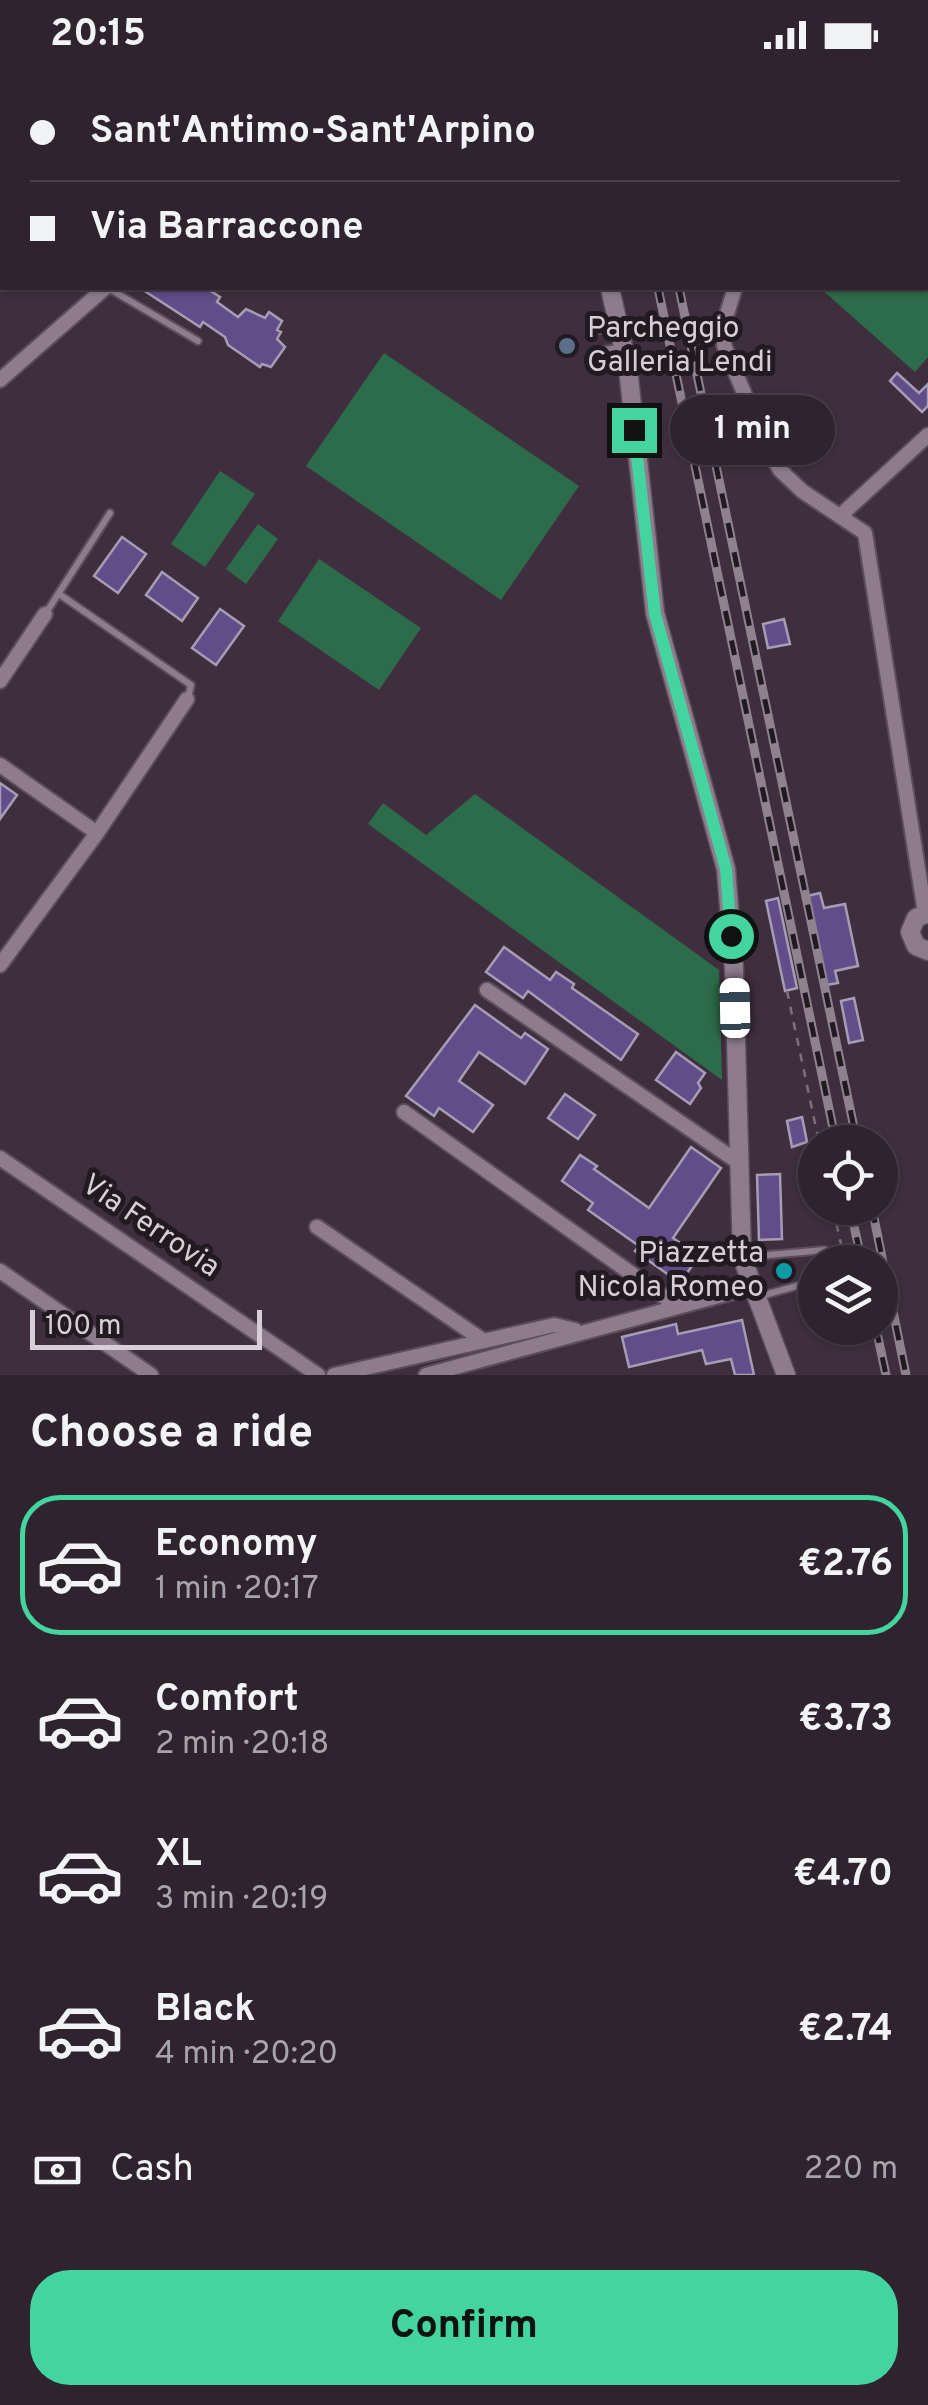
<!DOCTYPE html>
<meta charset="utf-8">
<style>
:root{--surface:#2f232e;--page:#372b36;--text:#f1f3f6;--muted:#a7a4aa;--line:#4a404a;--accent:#44d49f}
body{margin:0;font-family:Overpass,sans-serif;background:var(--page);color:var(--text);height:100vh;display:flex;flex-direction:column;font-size:38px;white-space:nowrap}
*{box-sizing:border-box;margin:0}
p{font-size:32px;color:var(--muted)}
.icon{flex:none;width:55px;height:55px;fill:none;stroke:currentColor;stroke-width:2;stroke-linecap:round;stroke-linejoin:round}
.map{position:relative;height:1305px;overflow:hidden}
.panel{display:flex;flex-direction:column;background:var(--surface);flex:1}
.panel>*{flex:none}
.banner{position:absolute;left:0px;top:0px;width:930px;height:220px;box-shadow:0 2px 8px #0004,0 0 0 2px var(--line);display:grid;align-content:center;height:220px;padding:0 30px;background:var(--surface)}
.fabs{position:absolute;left:798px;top:1055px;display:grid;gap:20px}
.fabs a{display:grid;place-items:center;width:100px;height:100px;border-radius:50%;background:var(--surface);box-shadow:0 2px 8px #0004,0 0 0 2px var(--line);font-size:50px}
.scale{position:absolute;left:30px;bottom:25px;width:232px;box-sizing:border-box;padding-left:10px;border:5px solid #d8ced7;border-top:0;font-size:28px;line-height:35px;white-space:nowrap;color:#d8ced7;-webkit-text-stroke:8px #211a21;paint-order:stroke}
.end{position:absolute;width:45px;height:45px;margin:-22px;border:12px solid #44d49f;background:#111;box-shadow:0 0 0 5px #111}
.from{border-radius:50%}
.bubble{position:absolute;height:70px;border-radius:35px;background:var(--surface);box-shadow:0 2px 8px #0004,0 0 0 2px var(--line);font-size:32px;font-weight:700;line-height:70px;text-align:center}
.car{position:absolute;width:30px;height:60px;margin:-30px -15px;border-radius:12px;box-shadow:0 0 8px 2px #0007;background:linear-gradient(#fff 24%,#345 0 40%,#fff 0 76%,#345 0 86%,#fff 0)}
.banner b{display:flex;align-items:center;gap:35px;height:95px;font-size:38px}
.banner b+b{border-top:2px solid var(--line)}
.banner i{width:25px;height:25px;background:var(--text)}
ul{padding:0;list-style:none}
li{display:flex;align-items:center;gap:30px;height:140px;margin:0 20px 15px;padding:0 10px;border:5px solid transparent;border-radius:40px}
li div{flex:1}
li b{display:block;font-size:38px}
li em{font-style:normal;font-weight:700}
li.active{border-color:var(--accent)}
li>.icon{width:90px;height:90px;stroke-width:1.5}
h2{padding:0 30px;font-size:45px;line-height:120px}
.pay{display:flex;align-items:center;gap:25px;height:110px;padding:0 30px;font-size:38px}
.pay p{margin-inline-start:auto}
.action{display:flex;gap:20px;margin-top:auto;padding:20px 30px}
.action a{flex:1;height:115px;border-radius:40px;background:var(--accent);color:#111;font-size:40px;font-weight:700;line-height:115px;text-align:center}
.status{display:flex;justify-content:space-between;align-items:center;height:70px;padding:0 50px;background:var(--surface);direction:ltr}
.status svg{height:28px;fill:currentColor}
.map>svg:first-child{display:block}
</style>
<div class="status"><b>20:15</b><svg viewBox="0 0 49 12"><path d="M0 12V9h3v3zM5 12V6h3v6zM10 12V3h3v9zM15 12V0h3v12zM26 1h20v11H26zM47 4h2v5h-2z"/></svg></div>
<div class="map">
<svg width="928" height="1305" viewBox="0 0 928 1305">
<rect width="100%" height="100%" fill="#3f2f3e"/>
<g fill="#2d6c4a">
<polygon points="928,36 928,287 915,302 820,218 928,218"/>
<polygon points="384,283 579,416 501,530 306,396"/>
<polygon points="220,401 255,424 205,497 171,474"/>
<polygon points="258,454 278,469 246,514 226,499"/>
<polygon points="319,489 421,558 379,620 278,551"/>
<polygon points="475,724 719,900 722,1010 368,754 383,733 426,765"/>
</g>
<g fill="#624c89" stroke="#a49db4" stroke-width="2.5">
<polygon points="140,218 206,218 220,227 217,232 238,247 246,239 265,248 269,242 282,251 277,260 281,262 277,269 285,277 271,297 262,294 260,297 228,275 225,267 203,252 200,257"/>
<polygon points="897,303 919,323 928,314 928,336 922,342 890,311"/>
<polygon points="122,467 146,484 118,523 94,506"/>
<polygon points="162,502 198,528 182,551 146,525"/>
<polygon points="220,539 244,556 216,595 192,578"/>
<polygon points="784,549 790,574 768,578 763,554"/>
<polygon points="0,713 17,725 0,749"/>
<polygon points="820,823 824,838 845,834 858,896 835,901 838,913 826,915 807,826"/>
<polygon points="778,828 797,918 785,921 766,831"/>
<polygon points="504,877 550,910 556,902 574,914 572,918 638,964 621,990 528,921 523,928 486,902"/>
<polygon points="854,928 863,970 849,973 841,931"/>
<polygon points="475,935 521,968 525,963 548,979 525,1014 479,982 459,1011 493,1035 473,1062 439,1038 434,1046 406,1026"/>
<polygon points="676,982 705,1003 698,1013 701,1018 690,1034 656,1010"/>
<polygon points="565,1024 595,1045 578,1069 548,1048"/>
<polygon points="802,1047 807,1072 792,1077 787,1051"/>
<polygon points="691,1077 721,1098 673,1168 699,1186 680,1213 635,1181 639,1176 588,1140 593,1133 562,1111 580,1085 597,1096 594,1099 649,1138"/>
<polygon points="780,1104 782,1169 759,1170 757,1105"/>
<polygon points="742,1250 754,1305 735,1305 731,1289 706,1294 702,1280 629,1297 622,1267 676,1254 678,1264"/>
</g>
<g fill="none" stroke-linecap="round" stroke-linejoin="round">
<g stroke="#5b4e5a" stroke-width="10">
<g id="service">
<polyline points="108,218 198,271"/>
<polyline points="599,260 617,257"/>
<polyline points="603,280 621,278"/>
<polyline points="59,524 191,615 188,628"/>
<polyline points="46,543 110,443"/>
<polyline points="745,1187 825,1180 827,1192"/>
<polyline points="757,1227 815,1211"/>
</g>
</g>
<g stroke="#5b4e5a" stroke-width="18">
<g id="minor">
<polyline points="902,2 904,0"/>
<polyline points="735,218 726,247 724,275 767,378 780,400 802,421 865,463 925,843"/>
<polyline points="0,310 105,218"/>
<polyline points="840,446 928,365"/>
<polyline points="0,611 45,544"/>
<polyline points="0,695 97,763"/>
<polyline points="0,895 97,763 187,629"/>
<polyline points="487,920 738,1092"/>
<polyline points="404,1042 677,1236"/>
<polyline points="0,1088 318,1305"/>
<polyline points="317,1157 484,1271"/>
<polyline points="0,1201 151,1305"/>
<polyline points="334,1305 554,1255 575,1260"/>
<polyline points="426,1305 752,1217"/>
</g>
</g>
<g stroke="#5b4e5a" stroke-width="21">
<g id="tertiary">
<polyline points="564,0 565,2"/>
<polyline points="610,218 628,299 655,543 726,799 734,899 742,1187 786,1305"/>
<polyline points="928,843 916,848 910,862 916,876 928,881"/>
</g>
</g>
<g stroke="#7d707c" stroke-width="2.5" stroke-dasharray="8 8" stroke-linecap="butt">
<polyline points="787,921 819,1072"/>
<polyline points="833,1138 845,1192"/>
</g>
<use href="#service" stroke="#8e7c8d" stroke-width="6"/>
<use href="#minor" stroke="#8e7c8d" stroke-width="14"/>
<use href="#tertiary" stroke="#8e7c8d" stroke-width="18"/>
<g stroke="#8f828e" stroke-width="9">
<g id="rail">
<polyline points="612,0 613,2"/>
<polyline points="634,0 635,2"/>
<polyline points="658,218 836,1072"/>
<polyline points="679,218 857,1072"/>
<polyline points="850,1138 862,1192"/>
<polyline points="872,1138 906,1305"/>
<polyline points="876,1258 886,1305"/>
</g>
</g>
<use href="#rail" stroke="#211a21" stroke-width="5" stroke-dasharray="15" stroke-linecap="butt"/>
</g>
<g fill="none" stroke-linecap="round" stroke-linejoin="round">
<polyline stroke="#44d49f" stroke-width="12" points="634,360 655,544 726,799 731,866"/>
</g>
<circle fill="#5c6f8a" stroke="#211a21" stroke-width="4" cx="567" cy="276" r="10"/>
<circle fill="#0f9aa8" stroke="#211a21" stroke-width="4" cx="784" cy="1201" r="10"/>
<g text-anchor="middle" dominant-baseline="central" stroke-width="10" stroke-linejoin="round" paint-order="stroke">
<g font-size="30" fill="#d8ced7" stroke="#211a21" text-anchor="start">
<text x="587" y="259">Parcheggio<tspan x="587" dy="34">Galleria Lendi</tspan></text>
<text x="764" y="1184" text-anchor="end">Piazzetta<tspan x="764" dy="34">Nicola Romeo</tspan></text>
</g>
<g font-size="30" fill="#d8ced7" stroke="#211a21">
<text transform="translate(150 1157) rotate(34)">Via Ferrovia</text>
</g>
</g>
</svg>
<div class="fabs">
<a><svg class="icon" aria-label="locate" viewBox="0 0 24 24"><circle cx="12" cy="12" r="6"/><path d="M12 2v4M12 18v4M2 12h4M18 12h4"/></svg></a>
<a><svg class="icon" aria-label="layers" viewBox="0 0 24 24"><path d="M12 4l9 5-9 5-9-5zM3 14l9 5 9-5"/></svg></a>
</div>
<div class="scale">100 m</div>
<i class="end from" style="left:731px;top:866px"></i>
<i class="end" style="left:634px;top:360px"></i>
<div class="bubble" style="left:670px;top:325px;width:165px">1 min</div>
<i class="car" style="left:735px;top:938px;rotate:359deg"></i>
<div class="banner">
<b><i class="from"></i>Sant'Antimo-Sant'Arpino</b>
<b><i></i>Via Barraccone</b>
</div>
</div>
<section class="panel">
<h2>Choose a ride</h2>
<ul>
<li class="active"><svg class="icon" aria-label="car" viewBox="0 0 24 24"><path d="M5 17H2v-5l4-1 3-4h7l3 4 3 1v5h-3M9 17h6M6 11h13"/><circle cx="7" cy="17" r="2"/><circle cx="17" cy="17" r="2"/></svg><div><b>Economy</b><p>1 min · 20:17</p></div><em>€2.76</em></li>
<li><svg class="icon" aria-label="car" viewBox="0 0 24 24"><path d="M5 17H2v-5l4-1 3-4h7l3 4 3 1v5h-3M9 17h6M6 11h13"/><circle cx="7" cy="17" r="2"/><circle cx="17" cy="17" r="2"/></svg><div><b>Comfort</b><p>2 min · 20:18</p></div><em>€3.73</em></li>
<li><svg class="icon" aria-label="car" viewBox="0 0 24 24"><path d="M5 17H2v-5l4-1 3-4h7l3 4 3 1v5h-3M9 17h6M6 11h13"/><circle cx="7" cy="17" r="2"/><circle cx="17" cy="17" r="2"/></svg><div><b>XL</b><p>3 min · 20:19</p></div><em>€4.70</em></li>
<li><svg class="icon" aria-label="car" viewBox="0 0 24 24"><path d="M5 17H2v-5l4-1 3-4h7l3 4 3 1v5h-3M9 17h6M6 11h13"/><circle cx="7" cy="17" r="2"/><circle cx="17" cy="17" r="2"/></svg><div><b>Black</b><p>4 min · 20:20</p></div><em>€2.74</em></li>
</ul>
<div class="pay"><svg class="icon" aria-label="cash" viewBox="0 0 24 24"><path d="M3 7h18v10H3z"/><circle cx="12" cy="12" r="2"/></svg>Cash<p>220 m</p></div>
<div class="action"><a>Confirm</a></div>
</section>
